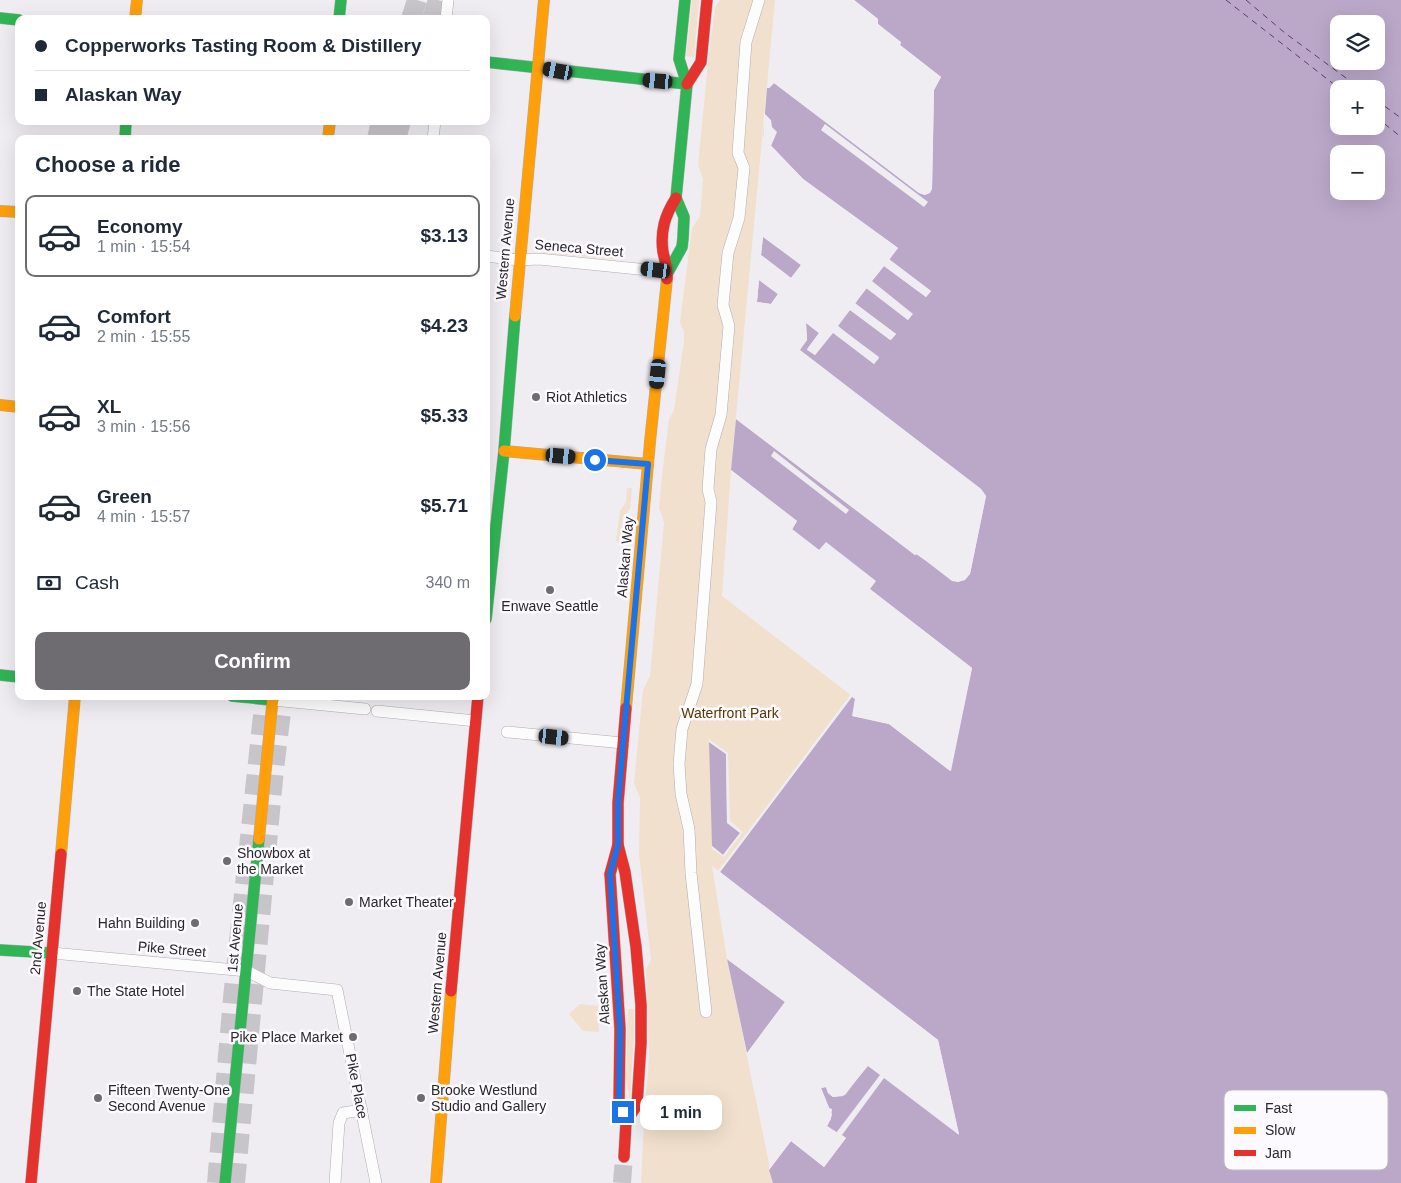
<!DOCTYPE html>
<meta charset="utf-8">
<style>
:root{--surface:#fff;--page:#f6f6f7;--text:#1f2937;--muted:#747a83;--line:#e0e1e3;--accent:#6e6c70}
body{margin:0;font-family:Helvetica,sans-serif;background:var(--page);color:var(--text);height:100vh;display:flex;flex-direction:column;font-size:19px;white-space:nowrap}
*{box-sizing:border-box;margin:0}
p{font-size:16px;color:var(--muted)}
.icon{flex:none;width:28px;height:28px;fill:none;stroke:currentColor;stroke-width:2;stroke-linecap:round;stroke-linejoin:round}
.map{position:relative;flex:1;overflow:hidden}
.drawer{position:absolute;left:15px;top:135px;width:475px;height:565px;display:flex;flex-direction:column;background:var(--surface);border-radius:10px;box-shadow:0 5px 20px #0002}
.drawer>*{flex:none}
.hud{position:absolute;left:15px;top:15px;width:475px;height:110px;border-radius:10px;box-shadow:0 5px 20px #0002;display:grid;align-content:center;height:110px;padding:0 20px;background:var(--surface)}
.fabs{position:absolute;left:1330px;top:15px;display:grid;gap:10px}
.fabs a{display:grid;place-items:center;width:55px;height:55px;border-radius:10px;background:var(--surface);box-shadow:0 5px 20px #0002;font-size:25px}
.end{position:absolute;width:22px;height:22px;margin:-11px;border:6px solid #1a73e8;background:#fff;box-shadow:0 0 0 2px #fff}
.from{border-radius:50%}
.bubble{position:absolute;height:35px;border-radius:10px;background:var(--surface);box-shadow:0 5px 20px #0002;font-size:16px;font-weight:700;line-height:35px;text-align:center}
.car{position:absolute;width:15px;height:30px;margin:-15px -8px;border-radius:6px;box-shadow:0 0 4px 1px #0007;background:linear-gradient(#222 24%,#8ab4d8 0 40%,#222 0 76%,#8ab4d8 0 86%,#222 0)}
.hud b{display:flex;align-items:center;gap:18px;height:48px;font-size:19px}
.hud b+b{border-top:1px solid var(--line)}
.hud i{width:12px;height:12px;background:var(--text)}
ul{padding:0;list-style:none}
li{display:flex;align-items:center;gap:15px;height:82px;margin:0 10px 8px;padding:0 10px;border:2px solid transparent;border-radius:10px}
li div{flex:1}
li b{display:block;font-size:19px}
li em{font-style:normal;font-weight:700}
li.selected{border-color:var(--accent)}
li>.icon{width:45px;height:45px;stroke-width:1.5}
h2{padding:0 20px;font-size:22px;line-height:60px}
.pay{display:flex;align-items:center;gap:12px;height:55px;padding:0 20px;font-size:19px}
.pay p{margin-inline-start:auto}
.cta{display:flex;gap:10px;margin-top:auto;padding:10px 20px}
.cta a{flex:1;height:58px;border-radius:10px;background:var(--accent);color:#fff;font-size:20px;font-weight:700;line-height:58px;text-align:center}
.map>svg:first-child{display:block}
</style>
<div class="map">
<svg width="1401" height="1183" viewBox="0 0 1401 1183">
<rect width="100%" height="100%" fill="#f0edf2"/>
<g fill="#f1e0cd">
<polygon points="692,0 699,0 694,57 686,56"/>
<polygon points="720,0 775,0 731,470 722,596 852,696 720,872 712,866 727,959 773,1183 641,1183 644,1120 649,1057 646,969 651,960 639,854 640,798 634,783 643,690 650,676 664,523 659,508 661,484 669,419 674,410 684,341 684,332 680,322 692,228 700,216 703,179 698,165 708,63 715,7"/>
<polygon points="544,250 615,256 615,259 543,253"/>
<polygon points="627,488 632,488 630,509 623,517 620,542 616,541 620,511 626,502"/>
<polygon points="580,1004 598,1006 599,1032 583,1031 569,1014"/>
<polygon points="628,1009 634,1009 634,1034 630,1104 626,1079"/>
</g>
<g fill="#bba8c9" fill-rule="evenodd">
<path d="M854,0h547v1183h-628l-4,-13 22,-29 33,26 22,-29 -19,-12 5,-11 -11,-27 5,-1 2,6 5,4 12,-2 23,-30 91,69 -21,-94 -218,-168 132,-176 3,3 -2,17 36,8 61,47 22,-103 -180,-139 5,-8 -66,-51 5,-51 179,136 1,-1 42,28 12,-8 16,-78 -5,-7 -182,-139 8,-10 -1,-17 13,10 -12,16 8,6 18,-23 41,32 5,-7 -42,-31 13,-16 40,30 6,-6 -41,-31 12,-15 41,32 4,-6 -41,-32 13,-16 42,31 5,-6 -42,-32 9,-11 -95,-69 -40,-42 4,-49h2l5,-5 145,110 6,2 7,-6 2,-99 7,-13 -41,-32 1,-3 -23,-18v-5zM1339,24h37v37h-37zM1339,89h37v37h-37zM1339,154h37v37h-37z"/>
<polygon points="763,236 801,265 791,278 761,255"/>
<polygon points="759,280 778,294 771,304 757,302"/>
<polygon points="709,742 726,754 727,822 740,833 723,855 712,846"/>
<polygon points="727,959 785,1002 747,1053"/>
</g>
<g fill="#f0edf2" fill-rule="evenodd">
<polygon points="851,0 854,0 878,19 878,24 901,43 900,45 941,77 934,90 932,189 930,193 925,195 919,193 774,83 769,88 767,88 767,85 773,80 775,80 920,191 928,191 930,189 932,90 938,78 898,46 898,43 876,26 876,20"/>
<polygon points="764,113 771,120 772,127 777,132 771,146 803,179 898,248 889,260 931,291 926,297 884,266 872,281 913,314 908,320 866,288 855,304 896,334 891,340 850,310 838,326 879,358 874,364 833,333 815,355 807,350 819,333 806,323 807,340 800,350 981,489 986,496 970,574 965,580 958,582 952,581 917,554 915,555 736,419 737,416 915,552 918,552 953,578 963,578 967,572 984,496 980,491 797,351 804,339 803,323 806,320 822,332 811,349 815,352 833,330 874,361 876,358 835,326 850,307 890,337 892,334 853,305 853,302 866,285 907,317 909,315 869,283 869,280 883,263 926,293 927,291 887,261 886,258 894,249 887,245 802,181 769,148 763,141"/>
<polygon points="825,124 928,202 924,207 821,130"/>
<path d="M762,234l41,30v2l-10,14h-3l-31,-23 1,-21zM763,237l38,28 -10,13 -30,-23z"/>
<path d="M758,277l23,16 -8,13 -18,-2 1,-24zM759,280l19,14 -7,10 -14,-2z"/>
<polygon points="774,451 849,510 846,514 771,456"/>
<path d="M731,470l66,51 -5,9 27,20 7,-8 50,39 -6,8 102,79 -21,103 -62,-47 -37,-8 3,-17 -3,-2 -132,175 218,168 21,95 -75,-57 -42,57 4,3 -22,29 -33,-26 -22,29v-3l22,-28 33,25 19,-25 -5,-4 -3,1 -13,16 -18,-13 1,-3 12,-5 -1,-3 3,-4 5,2 4,-8 2,-7 -3,-2 -8,-22 8,-2 8,9h7l25,-31 88,66 -19,-87 -217,-168 -1,-3 133,-177 7,5 -3,15 35,8 59,45 20,-98 -179,-138v-2l4,-7 -63,-49zM868,1066l12,9 -44,58 -9,-7 4,-7 1,-10 -3,-1 -8,-20 5,-1 2,6 5,4 10,-1z"/>
<polygon points="709,739 728,753 730,821 743,832 724,857 712,849 712,846 723,855 740,833 727,823 726,754 709,742"/>
<polygon points="727,957 787,1001 747,1056 747,1053 785,1002 727,959"/>
</g>
<g fill="none" stroke-linecap="round" stroke-linejoin="round">
<g stroke="#5d3c75" stroke-width="1" stroke-dasharray="6 5" stroke-linecap="butt">
<polyline points="1226,0 1340,89"/>
<polyline points="1246,0 1285,33 1361,89"/>
<polyline points="1376,100 1401,118"/>
<polyline points="1376,117 1401,137"/>
</g>
<polyline stroke="#c8c5ca" stroke-width="18" stroke-dasharray="18 9" stroke-linecap="butt" points="622,1183 624,1157"/>
<g stroke="#c8c5ca" stroke-width="20" stroke-dasharray="20 10" stroke-linecap="butt">
<polyline points="411,19 417,0"/>
<polyline points="432,19 438,0"/>
<polyline points="377,139 381,121"/>
<polyline points="396,139 401,121"/>
<polyline points="217,1183 233,998 265,696"/>
<polyline points="235,1183 274,769 283,696"/>
</g>
<g stroke="#afadb1" stroke-width="12">
<g id="street">
<polyline points="446,19 448,0"/>
<polyline points="433,139 435,121"/>
<polyline points="486,256 519,260 539,259 668,272"/>
<polyline points="273,700 365,709"/>
<polyline points="377,711 476,721"/>
<polyline points="507,732 623,743"/>
<polyline points="52,953 247,971 270,983 337,990 376,1183"/>
<polyline points="706,1012 691,873 689,829 681,794 679,764 682,729 697,684 711,502 708,489 711,449 721,415 729,326 723,305 728,253 739,218 744,168 738,153 746,42 759,0"/>
<polyline points="335,1183 339,1123 343,1113 362,1110"/>
</g>
</g>
<g stroke="#afadb1" stroke-width="12">
<g id="fast">
<polyline points="0,18 19,20"/>
<polyline points="339,19 341,0"/>
<polyline points="486,62 687,84"/>
<polyline points="125,139 126,121"/>
<polyline points="668,272 682,247 683,238 684,217 676,198 687,84 679,59 685,0"/>
<polyline points="486,619 504,451 515,316"/>
<polyline points="0,675 19,677"/>
<polyline points="232,696 273,700"/>
<polyline points="0,950 52,953"/>
<polyline points="225,1183 259,839"/>
</g>
</g>
<g stroke="#afadb1" stroke-width="12">
<g id="slow">
<polyline points="135,19 137,0"/>
<polyline points="328,139 330,121"/>
<polyline points="0,211 19,212"/>
<polyline points="515,316 544,0"/>
<polyline points="0,405 19,407"/>
<polyline points="504,451 648,464"/>
<polyline points="626,708 650,442 667,279"/>
<polyline points="259,839 273,696"/>
<polyline points="61,854 75,696"/>
<polyline points="436,1183 451,991"/>
</g>
</g>
<g stroke="#afadb1" stroke-width="12">
<g id="jam">
<polyline points="687,84 701,62 707,0"/>
<path d="M667,279c1,-9 -2,-18 -4,-27 -3,-21 2,-37 13,-54"/>
<polyline points="618,845 610,874 620,1029 619,1103 626,1122 624,1157"/>
<polyline points="451,991 478,696"/>
<polyline points="626,1122 637,1105 641,1043 641,1005 636,947 625,872 618,845 618,803 626,708"/>
<polyline points="31,1183 61,854"/>
</g>
</g>
<use href="#street" stroke="#fdfcfd" stroke-width="11"/>
<use href="#fast" stroke="#30b455" stroke-width="11"/>
<use href="#slow" stroke="#ff9f0a" stroke-width="11"/>
<use href="#jam" stroke="#e5322d" stroke-width="11"/>
</g>
<g fill="none" stroke-linecap="round" stroke-linejoin="round">
<polyline stroke="#1a73e8" stroke-width="6" points="595,460 648,464 623,743 618,803 618,845 610,874 620,1029 619,1102 623,1112"/>
</g>
<g fill="#6e6c70" stroke="#fcfafe" stroke-width="2">
<circle cx="536" cy="397" r="5"/>
<circle cx="550" cy="590" r="5"/>
<circle cx="227" cy="861" r="5"/>
<circle cx="349" cy="902" r="5"/>
<circle cx="195" cy="923" r="5"/>
<circle cx="77" cy="991" r="5"/>
<circle cx="353" cy="1037" r="5"/>
<circle cx="98" cy="1098" r="5"/>
<circle cx="421" cy="1098" r="5"/>
</g>
<g text-anchor="middle" dominant-baseline="central" stroke-width="5" stroke-linejoin="round" paint-order="stroke">
<g font-size="14" fill="#28272a" stroke="#fcfafe">
<text transform="translate(579 248) rotate(5)">Seneca Street</text>
<text transform="translate(505 249) rotate(-85)">Western Avenue</text>
<text transform="translate(625 557) rotate(-85)">Alaskan Way</text>
<text transform="translate(38 938) rotate(-85)">2nd Avenue</text>
<text transform="translate(235 938) rotate(-85)">1st Avenue</text>
<text transform="translate(172 949) rotate(5)">Pike Street</text>
<text transform="translate(437 983) rotate(-85)">Western Avenue</text>
<text transform="translate(602 984) rotate(-94)">Alaskan Way</text>
<text transform="translate(357 1086) rotate(79)">Pike Place</text>
</g>
<g font-size="14" fill="#28272a" stroke="#fcfafe" text-anchor="start">
<text x="546" y="397">Riot Athletics</text>
<text x="550" y="606" text-anchor="middle">Enwave Seattle</text>
<text x="237" y="853">Showbox at<tspan x="237" dy="16">the Market</tspan></text>
<text x="359" y="902">Market Theater</text>
<text x="185" y="923" text-anchor="end">Hahn Building</text>
<text x="87" y="991">The State Hotel</text>
<text x="343" y="1037" text-anchor="end">Pike Place Market</text>
<text x="108" y="1090">Fifteen Twenty-One<tspan x="108" dy="16">Second Avenue</tspan></text>
<text x="431" y="1090">Brooke Westlund<tspan x="431" dy="16">Studio and Gallery</tspan></text>
</g>
<g font-size="14" fill="#573800" stroke="#fcfafe">
<text x="730" y="713">Waterfront Park</text>
</g>
</g>
<rect x="1224" y="1090" width="164" height="80" rx="8" fill="#fcfafe" stroke="#bcbbbe" stroke-width="1"/>
<rect x="1234" y="1105" width="22" height="6" fill="#30b455"/>
<rect x="1234" y="1127" width="22" height="7" fill="#ff9f0a"/>
<rect x="1234" y="1150" width="22" height="6" fill="#e5322d"/>
<g font-size="14" fill="#28272a">
<text x="1265" y="1113">Fast</text>
<text x="1265" y="1135">Slow</text>
<text x="1265" y="1158">Jam</text>
</g>
</svg>
<div class="fabs">
<a><svg class="icon" aria-label="layers" viewBox="0 0 24 24"><path d="M12 4l9 5-9 5-9-5zM3 14l9 5 9-5"/></svg></a>
<a>+</a>
<a>−</a>
</div>
<i class="end from" style="left:595px;top:460px"></i>
<i class="end" style="left:623px;top:1112px"></i>
<div class="bubble" style="left:640px;top:1095px;width:82px">1 min</div>
<i class="car" style="left:558px;top:71px;rotate:281deg"></i>
<i class="car" style="left:658px;top:81px;rotate:275deg"></i>
<i class="car" style="left:656px;top:270px;rotate:277deg"></i>
<i class="car" style="left:658px;top:374px;rotate:186deg"></i>
<i class="car" style="left:561px;top:456px;rotate:95deg"></i>
<i class="car" style="left:554px;top:737px;rotate:96deg"></i>
<div class="hud">
<b><i class="from"></i>Copperworks Tasting Room &amp; Distillery</b>
<b><i></i>Alaskan Way</b>
</div>
<section class="drawer">
<h2>Choose a ride</h2>
<ul>
<li class="selected"><svg class="icon" aria-label="car" viewBox="0 0 24 24"><path d="M5 17H2v-5l4-1 3-4h7l3 4 3 1v5h-3M9 17h6M6 11h13"/><circle cx="7" cy="17" r="2"/><circle cx="17" cy="17" r="2"/></svg><div><b>Economy</b><p>1 min · 15:54</p></div><em>$3.13</em></li>
<li><svg class="icon" aria-label="car" viewBox="0 0 24 24"><path d="M5 17H2v-5l4-1 3-4h7l3 4 3 1v5h-3M9 17h6M6 11h13"/><circle cx="7" cy="17" r="2"/><circle cx="17" cy="17" r="2"/></svg><div><b>Comfort</b><p>2 min · 15:55</p></div><em>$4.23</em></li>
<li><svg class="icon" aria-label="car" viewBox="0 0 24 24"><path d="M5 17H2v-5l4-1 3-4h7l3 4 3 1v5h-3M9 17h6M6 11h13"/><circle cx="7" cy="17" r="2"/><circle cx="17" cy="17" r="2"/></svg><div><b>XL</b><p>3 min · 15:56</p></div><em>$5.33</em></li>
<li><svg class="icon" aria-label="car" viewBox="0 0 24 24"><path d="M5 17H2v-5l4-1 3-4h7l3 4 3 1v5h-3M9 17h6M6 11h13"/><circle cx="7" cy="17" r="2"/><circle cx="17" cy="17" r="2"/></svg><div><b>Green</b><p>4 min · 15:57</p></div><em>$5.71</em></li>
</ul>
<div class="pay"><svg class="icon" aria-label="cash" viewBox="0 0 24 24"><path d="M3 7h18v10H3z"/><circle cx="12" cy="12" r="2"/></svg>Cash<p>340 m</p></div>
<div class="cta"><a>Confirm</a></div>
</section>
</div>
